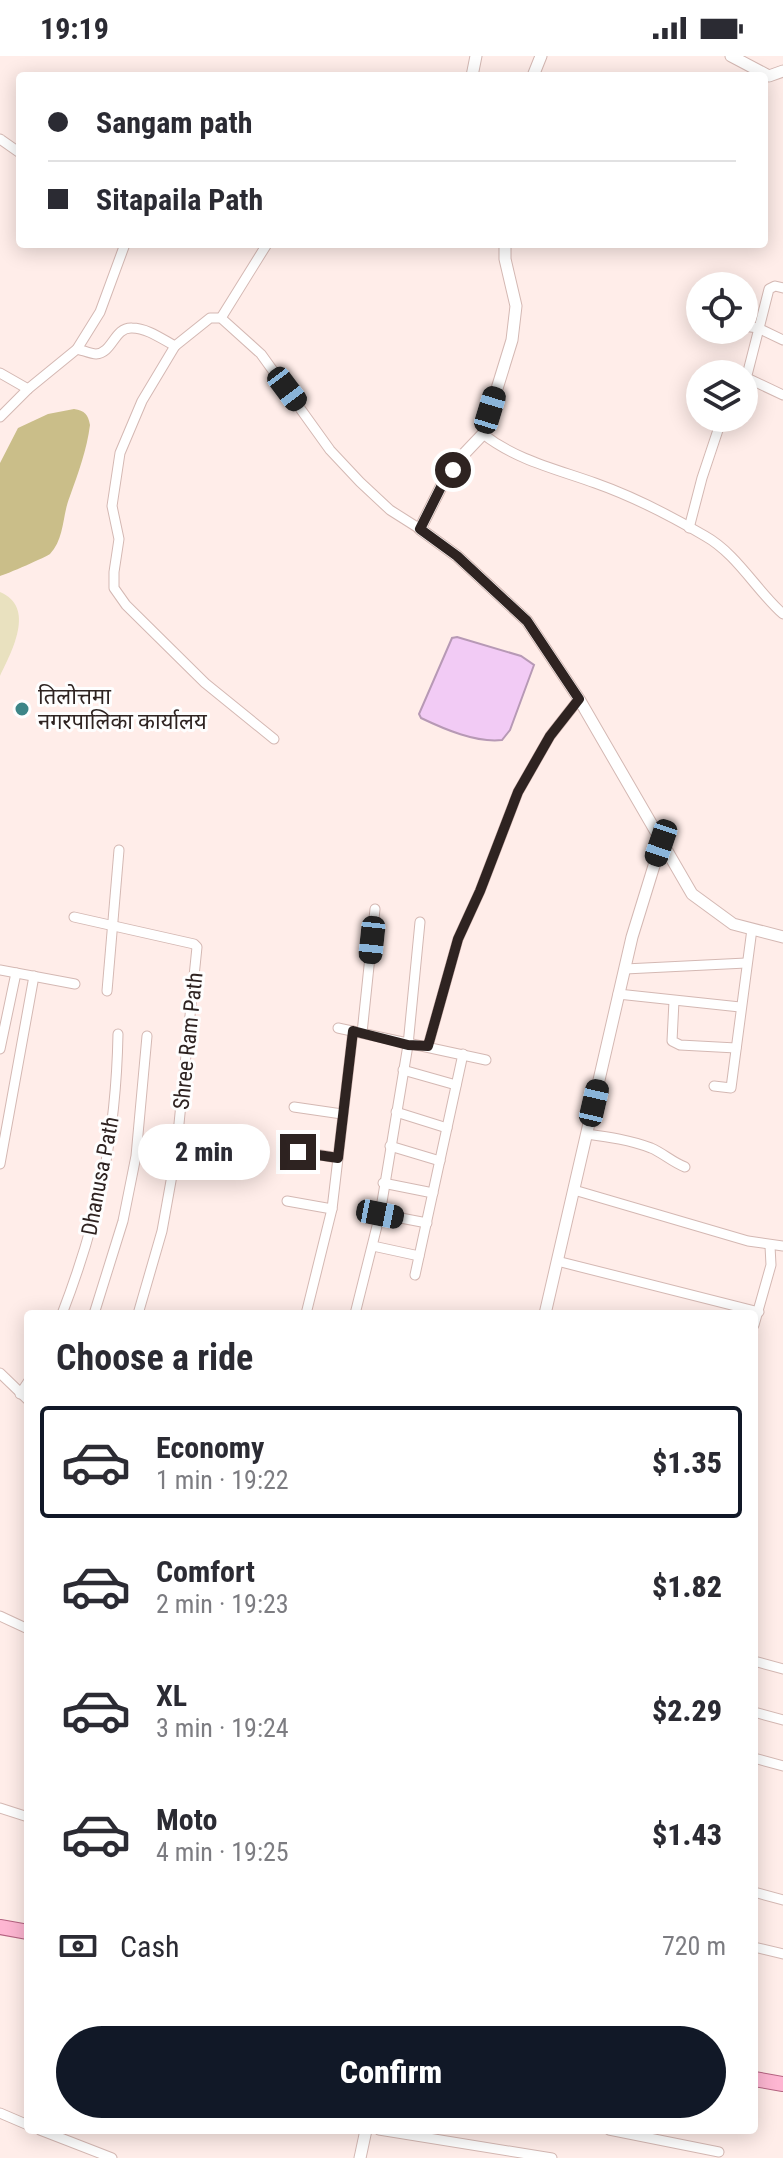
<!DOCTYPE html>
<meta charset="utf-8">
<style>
:root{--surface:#fff;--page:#f2f2f3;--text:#2b2b33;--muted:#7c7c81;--line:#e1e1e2;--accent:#111827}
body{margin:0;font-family:"Roboto Condensed","Noto Sans Devanagari",sans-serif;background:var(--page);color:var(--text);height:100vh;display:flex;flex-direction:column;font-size:30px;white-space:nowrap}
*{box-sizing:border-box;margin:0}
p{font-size:26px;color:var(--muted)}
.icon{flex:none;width:44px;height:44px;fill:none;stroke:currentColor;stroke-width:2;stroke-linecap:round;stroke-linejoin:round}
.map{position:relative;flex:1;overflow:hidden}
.panel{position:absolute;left:24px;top:1254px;width:734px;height:824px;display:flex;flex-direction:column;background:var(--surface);border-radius:8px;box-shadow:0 4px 20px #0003}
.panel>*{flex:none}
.guide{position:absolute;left:16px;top:16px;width:752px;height:176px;border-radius:8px;box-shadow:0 4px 20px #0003;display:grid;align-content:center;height:176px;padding:0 32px;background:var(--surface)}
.tools{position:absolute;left:686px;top:216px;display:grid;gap:16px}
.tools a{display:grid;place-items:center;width:72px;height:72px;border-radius:50%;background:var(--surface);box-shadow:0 4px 20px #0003;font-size:40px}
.end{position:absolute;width:36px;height:36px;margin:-18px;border:10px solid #2e2321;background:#fff;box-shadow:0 0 0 4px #fff}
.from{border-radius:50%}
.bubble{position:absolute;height:56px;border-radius:28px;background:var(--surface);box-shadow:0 4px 20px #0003;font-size:26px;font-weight:800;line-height:56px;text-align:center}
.car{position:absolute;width:24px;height:48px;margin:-24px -12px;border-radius:10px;box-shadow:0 0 6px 2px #0007;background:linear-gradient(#222 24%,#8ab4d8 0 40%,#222 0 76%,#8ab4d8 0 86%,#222 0)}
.guide b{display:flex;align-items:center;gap:28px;height:76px;font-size:30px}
.guide b+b{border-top:2px solid var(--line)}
.guide i{width:20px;height:20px;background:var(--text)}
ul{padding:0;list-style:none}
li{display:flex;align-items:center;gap:24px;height:112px;margin:0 16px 12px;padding:0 16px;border:4px solid transparent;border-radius:8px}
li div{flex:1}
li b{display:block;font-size:30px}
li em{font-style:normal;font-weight:800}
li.on{border-color:var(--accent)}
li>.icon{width:72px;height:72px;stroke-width:1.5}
h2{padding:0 32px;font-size:36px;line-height:96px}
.pay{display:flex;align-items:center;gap:20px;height:88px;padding:0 32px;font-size:30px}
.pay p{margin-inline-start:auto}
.primary-button{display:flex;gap:16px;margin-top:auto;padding:16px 32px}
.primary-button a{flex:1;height:92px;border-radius:48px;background:var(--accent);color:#fff;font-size:32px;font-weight:800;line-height:92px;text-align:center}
.status{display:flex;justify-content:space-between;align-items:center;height:56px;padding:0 40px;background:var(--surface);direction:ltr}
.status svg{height:22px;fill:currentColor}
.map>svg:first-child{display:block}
</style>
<div class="status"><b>19:19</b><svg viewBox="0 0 49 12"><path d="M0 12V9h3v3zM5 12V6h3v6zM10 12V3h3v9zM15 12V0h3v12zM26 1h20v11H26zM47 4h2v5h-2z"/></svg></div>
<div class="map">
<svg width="783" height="2102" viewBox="0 0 783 2102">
<rect width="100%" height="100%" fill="#ffede9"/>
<path fill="#e9e1bf" d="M0,536c36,15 12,59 0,84z"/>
<path fill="#cabe89" d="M74,353c11,2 14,5 16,16 -3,24 -12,49 -20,71 -8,19 -5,42 -20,58 -2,2 -45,21 -50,22v-113l18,-35 30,-14z"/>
<path fill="#f2cbf5" stroke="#b799b5" stroke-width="2" d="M457,581l64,19 13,9 -24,65 -8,10c-26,3 -58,-11 -81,-22l-2,-4 33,-76z"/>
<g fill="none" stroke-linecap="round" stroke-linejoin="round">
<g stroke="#d4b8b3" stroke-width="11">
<g id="minor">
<polyline points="0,83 20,97"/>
<polyline points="221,262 267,188"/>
<polyline points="744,270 758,272 783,284"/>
<polyline points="175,290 142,345 120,397 112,450 119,483 114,516 114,532 126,549 205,627 274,683"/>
<path d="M77,293c5,1 14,5 19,5 17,-1 18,-27 36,-26 15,0 30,11 43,18l35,-28h11l40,36 69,96 30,32 30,28 30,19"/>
<polyline points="0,317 28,333"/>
<polyline points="747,322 783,339"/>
<polyline points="744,331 769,233 775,230 783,232"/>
<polyline points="0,361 28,333 77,293 100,256 125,188"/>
<path d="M483,378c33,26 73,35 112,49 37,13 76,33 110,53 32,18 51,54 78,78"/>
<polyline points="689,472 702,422 722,362"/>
<polyline points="74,861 194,888 197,891 176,1097 162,1175 138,1258"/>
<polyline points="625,913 746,907"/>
<polyline points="0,914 75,928"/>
<polyline points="107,935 119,794"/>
<polyline points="618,938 740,951"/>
<polyline points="674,945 672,985 680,989 736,992"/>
<polyline points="338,972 486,1004"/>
<polyline points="362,977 375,853"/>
<polyline points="428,990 458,883 480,835 518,736 550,680 579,643"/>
<polyline points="0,993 16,917"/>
<polyline points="403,1014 456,1029"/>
<polyline points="714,1030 731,1032 752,873"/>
<polyline points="294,1051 342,1058"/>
<polyline points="396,1056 447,1072"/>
<path d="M587,1078c22,3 43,6 64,14 12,5 21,14 34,19"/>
<polyline points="390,1090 440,1105"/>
<polyline points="291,1094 338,1102"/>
<polyline points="0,1108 34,920"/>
<polyline points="383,1127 433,1137"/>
<polyline points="574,1134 748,1185 783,1190"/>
<polyline points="287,1145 332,1153"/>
<polyline points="380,1158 427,1167"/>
<polyline points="373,1190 419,1200"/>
<polyline points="557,1205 759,1256"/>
<polyline points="415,1219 463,998"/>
<path d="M62,1258c37,-96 54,-178 56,-280"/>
<polyline points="94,1258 123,1165 136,1100 147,980"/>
<polyline points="306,1258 332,1153 353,975"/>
<polyline points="355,1258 380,1158 408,989 420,866"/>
<polyline points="754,1269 771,1209 770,1190"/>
<polyline points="0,1317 28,1344"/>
<polyline points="20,1338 28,1326"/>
<polyline points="0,1560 28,1573"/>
<polyline points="754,1605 783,1613"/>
<polyline points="754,1656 783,1664"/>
<polyline points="754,1702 783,1710"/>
<polyline points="0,1752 28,1761"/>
<polyline points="754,1836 783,1844"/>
<polyline points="754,1891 783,1898"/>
<polyline points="0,2057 28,2069"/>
<polyline points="40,2074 112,2102"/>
<polyline points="379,2074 552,2102"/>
<polyline points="609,2074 719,2096"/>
</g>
</g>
<g stroke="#d4b8b3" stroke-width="13">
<g id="tertiary">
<polyline points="731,0 769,20 783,15"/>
<polyline points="472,20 476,0"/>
<polyline points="533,20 541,0"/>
<polyline points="505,188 505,203 516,250 512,284 483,378 463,399 442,429 420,473 457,500 527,565 579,643 692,838 733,868 783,881"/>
<polyline points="545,1258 632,881 661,787"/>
<polyline points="360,2102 366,2074"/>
</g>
</g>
<g stroke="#b56381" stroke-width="16">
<g id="primary">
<polyline points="0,1871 28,1876"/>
<polyline points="754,2023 783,2028"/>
</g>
</g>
<use href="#minor" stroke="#fff" stroke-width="9"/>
<use href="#tertiary" stroke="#fff" stroke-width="11"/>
<use href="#primary" stroke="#feb6d2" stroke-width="14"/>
</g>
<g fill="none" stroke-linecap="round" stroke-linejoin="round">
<polyline stroke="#2e2321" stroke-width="10" points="298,1096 338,1102 353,975 408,989 428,990 458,883 480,835 518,736 550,680 579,643 527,565 457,500 420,473 442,429 453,414"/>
</g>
<circle fill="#3d8587" stroke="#fefefe" stroke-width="3" cx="22" cy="653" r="8"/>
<g text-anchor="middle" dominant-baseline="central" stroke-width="6" stroke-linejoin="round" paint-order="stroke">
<g font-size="22" fill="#2e2321" stroke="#fefefe" text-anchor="start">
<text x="38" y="640">तिलोत्तमा<tspan x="38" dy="25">नगरपालिका कार्यालय</tspan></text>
</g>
<g font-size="22" fill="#2e2321" stroke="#fefefe">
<text transform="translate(188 985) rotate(-84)">Shree Ram Path</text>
<text transform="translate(100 1120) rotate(-79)">Dhanusa Path</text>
</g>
</g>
</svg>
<div class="tools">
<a><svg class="icon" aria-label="locate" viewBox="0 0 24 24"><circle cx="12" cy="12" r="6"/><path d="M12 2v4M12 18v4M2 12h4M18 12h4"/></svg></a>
<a><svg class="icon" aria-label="layers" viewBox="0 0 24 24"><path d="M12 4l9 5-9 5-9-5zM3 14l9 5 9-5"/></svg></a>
</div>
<i class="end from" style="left:453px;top:414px"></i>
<i class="end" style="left:298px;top:1096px"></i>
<div class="bubble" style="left:138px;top:1068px;width:132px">2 min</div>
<i class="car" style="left:287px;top:333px;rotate:143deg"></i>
<i class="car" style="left:490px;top:354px;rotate:17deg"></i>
<i class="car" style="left:661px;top:787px;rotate:199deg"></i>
<i class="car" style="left:372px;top:884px;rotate:186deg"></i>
<i class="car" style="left:594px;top:1047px;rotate:13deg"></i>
<i class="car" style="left:380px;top:1158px;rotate:101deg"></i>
<div class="guide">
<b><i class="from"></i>Sangam path</b>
<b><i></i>Sitapaila Path</b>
</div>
<section class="panel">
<h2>Choose a ride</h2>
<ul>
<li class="on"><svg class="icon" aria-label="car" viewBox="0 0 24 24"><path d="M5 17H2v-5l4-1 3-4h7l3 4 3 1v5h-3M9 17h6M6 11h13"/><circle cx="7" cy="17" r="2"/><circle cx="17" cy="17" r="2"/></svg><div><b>Economy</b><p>1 min · 19:22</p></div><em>$1.35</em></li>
<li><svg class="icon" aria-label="car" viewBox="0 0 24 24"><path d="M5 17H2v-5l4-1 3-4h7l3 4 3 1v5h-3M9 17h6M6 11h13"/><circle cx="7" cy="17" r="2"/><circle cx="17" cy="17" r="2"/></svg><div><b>Comfort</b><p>2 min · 19:23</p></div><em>$1.82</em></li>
<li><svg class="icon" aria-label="car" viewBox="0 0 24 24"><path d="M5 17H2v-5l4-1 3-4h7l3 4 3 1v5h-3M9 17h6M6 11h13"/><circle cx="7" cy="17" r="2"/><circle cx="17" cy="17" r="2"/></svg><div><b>XL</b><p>3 min · 19:24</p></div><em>$2.29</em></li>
<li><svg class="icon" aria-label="car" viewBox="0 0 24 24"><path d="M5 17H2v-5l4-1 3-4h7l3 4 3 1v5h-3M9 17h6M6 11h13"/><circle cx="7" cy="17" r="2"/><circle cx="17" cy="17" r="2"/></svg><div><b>Moto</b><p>4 min · 19:25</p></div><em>$1.43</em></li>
</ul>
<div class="pay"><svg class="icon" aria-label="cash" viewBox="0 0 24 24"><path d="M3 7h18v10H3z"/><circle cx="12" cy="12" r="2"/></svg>Cash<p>720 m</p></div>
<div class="primary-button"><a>Confirm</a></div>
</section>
</div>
